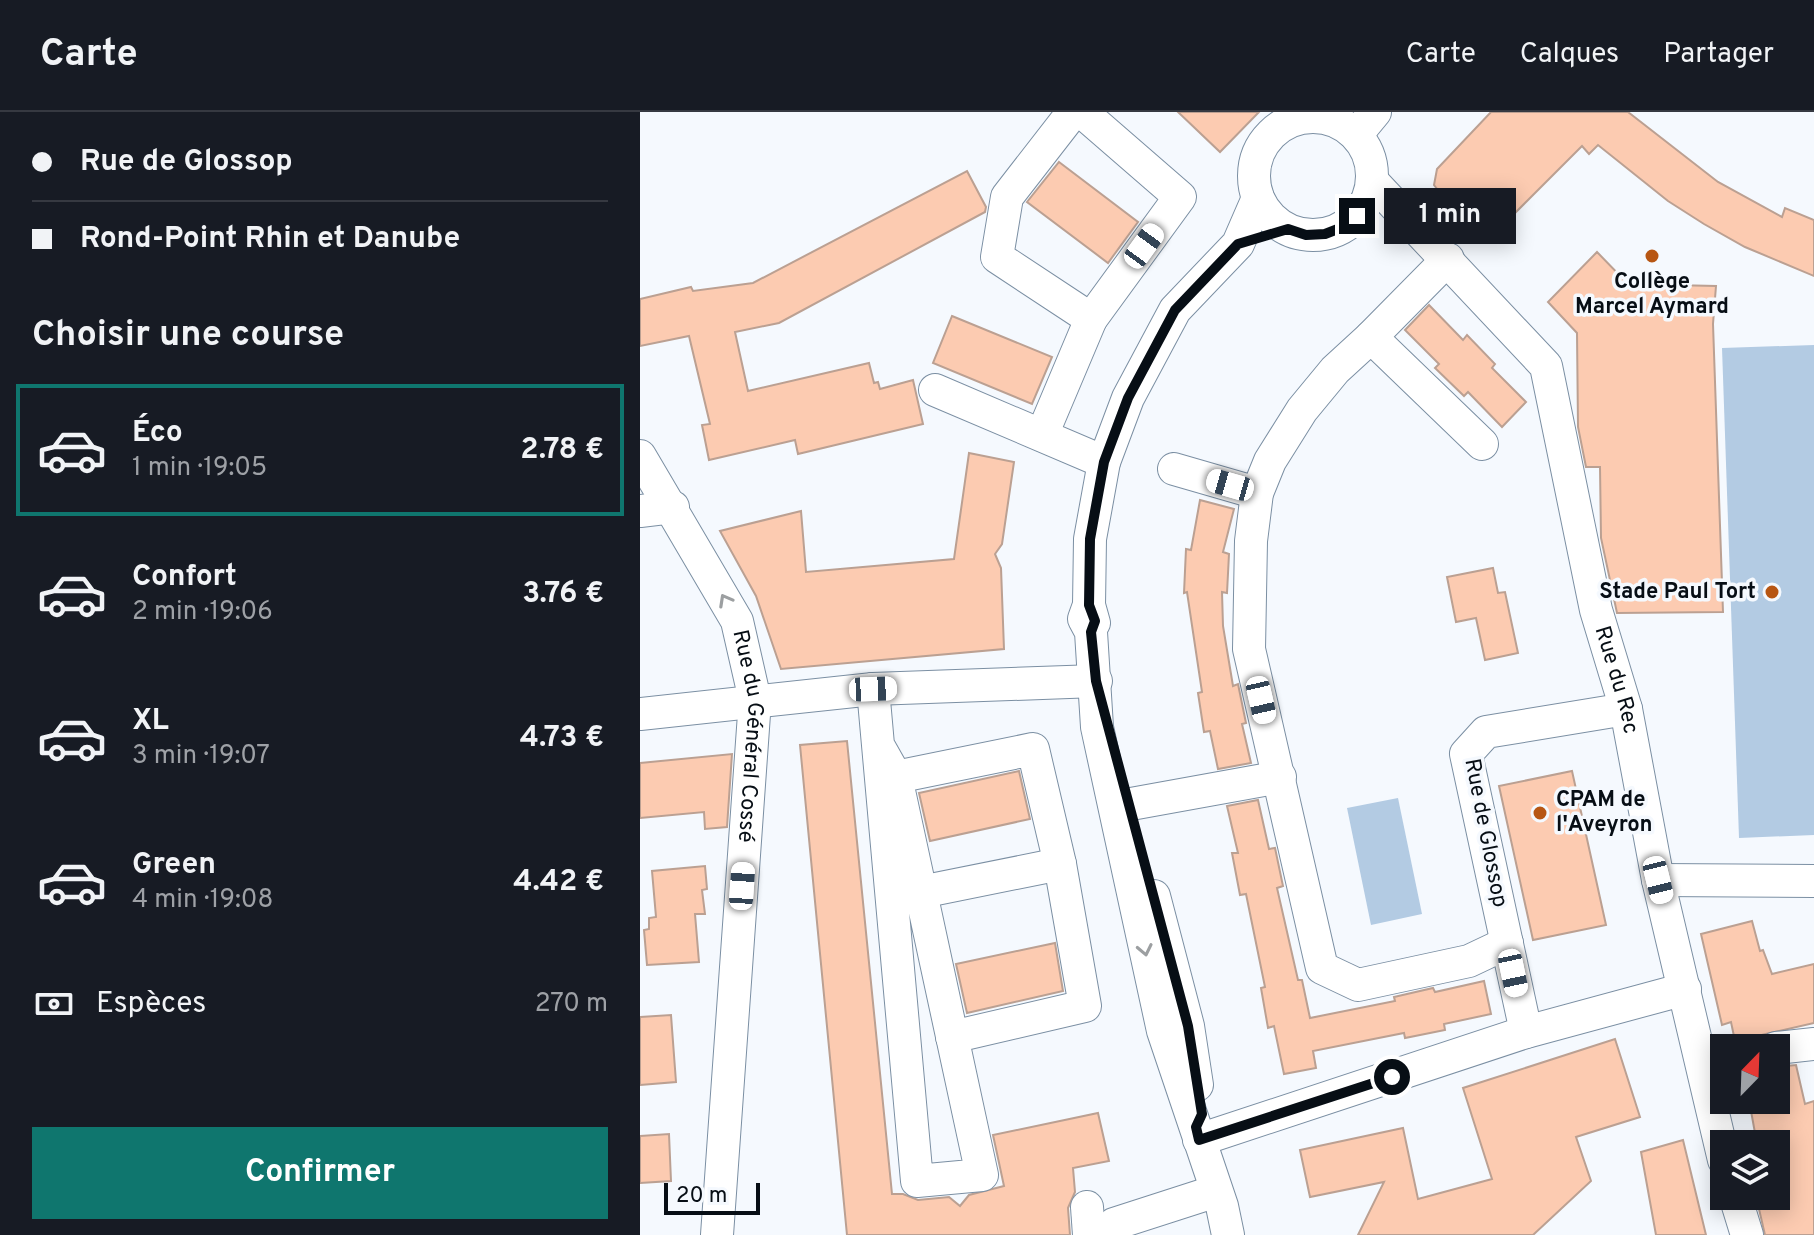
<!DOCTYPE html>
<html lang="fr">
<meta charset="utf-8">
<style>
:root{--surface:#171b24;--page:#242831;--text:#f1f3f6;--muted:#9ea1a6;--line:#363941;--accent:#0f766e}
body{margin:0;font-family:Overpass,sans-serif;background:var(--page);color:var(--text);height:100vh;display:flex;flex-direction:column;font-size:30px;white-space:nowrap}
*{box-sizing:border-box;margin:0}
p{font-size:26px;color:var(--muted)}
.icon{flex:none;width:44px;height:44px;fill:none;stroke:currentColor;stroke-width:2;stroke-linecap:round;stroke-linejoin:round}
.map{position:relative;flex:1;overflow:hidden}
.sheet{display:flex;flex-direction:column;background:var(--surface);width:640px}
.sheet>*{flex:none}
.banner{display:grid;align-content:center;height:176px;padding:0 32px;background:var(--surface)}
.needle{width:52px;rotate:23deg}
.tools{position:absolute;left:1070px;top:922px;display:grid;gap:16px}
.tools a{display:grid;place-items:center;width:80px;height:80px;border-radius:0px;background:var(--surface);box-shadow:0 4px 20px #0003;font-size:40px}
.scale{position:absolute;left:24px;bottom:20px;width:96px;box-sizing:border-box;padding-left:8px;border:4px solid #070e15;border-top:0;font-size:22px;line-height:28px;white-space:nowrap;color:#070e15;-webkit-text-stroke:6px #f5f9fe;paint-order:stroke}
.end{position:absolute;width:36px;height:36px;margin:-18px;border:10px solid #070e15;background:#fff;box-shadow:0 0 0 4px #fff}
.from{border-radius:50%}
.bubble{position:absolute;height:56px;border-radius:0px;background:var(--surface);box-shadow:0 4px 20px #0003;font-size:26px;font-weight:700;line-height:56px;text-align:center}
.car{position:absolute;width:24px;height:48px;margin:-24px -12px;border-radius:10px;box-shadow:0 0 6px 2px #0007;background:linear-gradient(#fff 24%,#345 0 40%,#fff 0 76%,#345 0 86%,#fff 0)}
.banner b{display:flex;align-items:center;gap:28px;height:76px;font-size:30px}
.banner b+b{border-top:2px solid var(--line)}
.banner i{width:20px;height:20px;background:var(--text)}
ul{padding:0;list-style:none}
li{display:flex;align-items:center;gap:24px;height:132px;margin:0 16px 12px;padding:0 16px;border:4px solid transparent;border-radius:0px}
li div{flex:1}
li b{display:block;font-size:30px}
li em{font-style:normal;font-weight:700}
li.selected{border-color:var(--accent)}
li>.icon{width:72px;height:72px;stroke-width:1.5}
h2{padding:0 32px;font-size:36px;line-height:96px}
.pay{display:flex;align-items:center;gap:20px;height:88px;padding:0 32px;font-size:30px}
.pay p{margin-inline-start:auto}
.action{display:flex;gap:16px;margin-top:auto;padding:16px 32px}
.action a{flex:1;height:92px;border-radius:0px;background:var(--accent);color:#fff;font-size:32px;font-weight:700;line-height:92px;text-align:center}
header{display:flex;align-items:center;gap:48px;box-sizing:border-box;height:112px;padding:0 40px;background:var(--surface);border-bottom:2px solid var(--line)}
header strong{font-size:38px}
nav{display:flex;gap:44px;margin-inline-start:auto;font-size:28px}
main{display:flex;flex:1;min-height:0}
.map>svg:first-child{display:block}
</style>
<header>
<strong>Carte</strong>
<nav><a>Carte</a><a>Calques</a><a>Partager</a></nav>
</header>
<main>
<section class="sheet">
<div class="banner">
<b><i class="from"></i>Rue de Glossop</b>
<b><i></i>Rond-Point Rhin et Danube</b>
</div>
<h2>Choisir une course</h2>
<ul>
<li class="selected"><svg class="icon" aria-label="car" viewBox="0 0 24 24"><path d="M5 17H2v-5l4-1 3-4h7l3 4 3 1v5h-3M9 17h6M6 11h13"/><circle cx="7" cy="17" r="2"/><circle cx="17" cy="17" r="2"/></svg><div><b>Éco</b><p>1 min · 19:05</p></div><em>2.78 €</em></li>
<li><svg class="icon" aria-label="car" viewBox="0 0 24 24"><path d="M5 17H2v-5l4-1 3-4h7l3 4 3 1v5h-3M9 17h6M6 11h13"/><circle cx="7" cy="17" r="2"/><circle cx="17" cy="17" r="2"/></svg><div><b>Confort</b><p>2 min · 19:06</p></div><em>3.76 €</em></li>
<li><svg class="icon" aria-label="car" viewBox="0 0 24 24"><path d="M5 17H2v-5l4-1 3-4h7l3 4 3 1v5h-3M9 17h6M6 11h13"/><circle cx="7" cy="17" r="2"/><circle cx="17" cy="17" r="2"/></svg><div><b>XL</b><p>3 min · 19:07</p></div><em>4.73 €</em></li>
<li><svg class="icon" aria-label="car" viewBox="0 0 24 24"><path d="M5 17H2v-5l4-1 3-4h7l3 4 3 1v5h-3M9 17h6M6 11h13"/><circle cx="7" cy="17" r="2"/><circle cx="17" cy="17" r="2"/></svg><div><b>Green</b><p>4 min · 19:08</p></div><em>4.42 €</em></li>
</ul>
<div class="pay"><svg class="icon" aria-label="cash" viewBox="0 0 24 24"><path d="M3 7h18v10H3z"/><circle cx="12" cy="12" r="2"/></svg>Espèces<p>270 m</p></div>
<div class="action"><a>Confirmer</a></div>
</section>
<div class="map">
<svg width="1174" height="1123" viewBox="0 0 1174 1123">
<rect width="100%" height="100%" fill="#f5f9fe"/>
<g fill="#b3cbe3">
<polygon points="1174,233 1174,723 1099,726 1082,236"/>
<polygon points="758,686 782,802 731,813 707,696"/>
</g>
<g fill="#fccbb1" stroke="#bba092" stroke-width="2">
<polygon points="538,0 619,0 580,40"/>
<polygon points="851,0 988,0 1078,70 1142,105 1145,96 1174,108 1174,164 1105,135 1064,112 1028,89 958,33 949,42 942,34 863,113 834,86 819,91 805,87 794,73 797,57"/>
<polygon points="419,50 498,110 468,151 387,90"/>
<polygon points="327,59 346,95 345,100 139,211 95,220 108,279 229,251 234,271 238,270 240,277 273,268 283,312 158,342 155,328 69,348 62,313 70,312 49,224 0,234 0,187 51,175 53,179 113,171"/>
<polygon points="957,140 988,172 1076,174 1073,212 1083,500 977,501 961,426 960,355 946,355 938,315 937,221 908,190"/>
<polygon points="789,193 823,228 827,223 855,252 852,256 886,290 862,315 828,280 824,284 795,256 799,252 765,218"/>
<polygon points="312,204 412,245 392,292 293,251"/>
<polygon points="329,341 374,350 362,432 355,442 361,456 364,537 141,557 116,484 80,419 161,399 166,460 314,447"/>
<polygon points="560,388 594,397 583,440 589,442 587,481 582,480 583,514 593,574 598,572 606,611 602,612 611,651 578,657 570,619 564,620 558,581 562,580 547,480 544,481 546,437 551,438"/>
<polygon points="853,456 858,481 865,480 878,541 845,548 836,506 816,510 807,465"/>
<polygon points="207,629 252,1082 263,1082 278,1088 309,1085 320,1094 329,1083 364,1074 353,1023 458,1001 469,1049 433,1056 435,1080 428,1096 430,1123 207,1123 160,633"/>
<polygon points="92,642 87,715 65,717 64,700 0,706 0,651"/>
<polygon points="379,659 390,707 290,729 279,681"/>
<polygon points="932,659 966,813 893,828 859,674"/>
<polygon points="618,688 629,737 635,736 643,774 637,776 658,868 662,868 670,906 755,889 754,885 793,876 795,880 844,869 851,902 804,912 805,918 765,926 764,921 673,939 676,956 644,962 634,914 628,916 621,876 625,875 606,782 600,783 592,741 598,741 587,694"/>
<polygon points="65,754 67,777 62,778 65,802 55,802 59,850 7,853 4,818 9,817 9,806 16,805 12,759"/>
<polygon points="1112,809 1120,839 1123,838 1132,862 1174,852 1174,911 1095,929 1091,910 1082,913 1061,822"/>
<polygon points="415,831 423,879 327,901 316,852"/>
<polygon points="31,903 36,970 0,973 0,905"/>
<polygon points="975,927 1000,1005 936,1025 951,1069 893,1123 718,1123 744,1070 670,1085 660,1038 763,1016 778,1087 852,1067 823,976"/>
<polygon points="1156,953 1165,992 1174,989 1174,1123 1125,1123 1116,1084 1136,1084 1136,1032 1117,1032 1109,988 1136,988 1136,955"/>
<polygon points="29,1022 31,1069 0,1071 0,1024"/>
<polygon points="1043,1028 1066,1123 1016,1123 1001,1040"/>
</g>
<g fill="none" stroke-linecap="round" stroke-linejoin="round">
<g stroke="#7b8fa3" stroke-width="34">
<g id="minor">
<polyline points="442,0 540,85 451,207"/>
<circle cx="673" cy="64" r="59"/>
<polyline points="716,23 735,0"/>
<path id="s1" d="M732,69l174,185 50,244 30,99 32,171 66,280"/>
<polyline points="731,225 808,147"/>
<polyline points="295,278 464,350"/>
<polyline points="402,323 451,207 357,145 367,85 433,0"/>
<polyline points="842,332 731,225 695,258 662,298 630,349 617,381 611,429 609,537 682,856 718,873 829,849 867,831"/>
<path id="s2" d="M0,344l97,165 18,79 -38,535"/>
<polyline points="534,357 617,381"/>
<polyline points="0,399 33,395"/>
<polyline points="449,493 444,507 451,520 457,615 523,919 582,1094 588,1123"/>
<polyline points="454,511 449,493 450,427 464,350 488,286 535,198 598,132 618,86"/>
<polyline points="233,577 238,633 277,1069 342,1063 256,665 238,633"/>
<polyline points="0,602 233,577 456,569"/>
<polyline points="256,665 393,637 420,752 445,894 312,925"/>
<polyline points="491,692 640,665"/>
<polyline points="1018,768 1174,769"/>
<polyline points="281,780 420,752"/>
<polyline points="514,784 548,914 557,973"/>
<polyline points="886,920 826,642 846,620 986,597"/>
<polyline points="1136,936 1174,932"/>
<polyline points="559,1028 886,920 1045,877"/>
<polyline points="1095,1084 1107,1123"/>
<polyline points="447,1095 449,1123"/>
<polyline points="475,1123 474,1112 567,1082"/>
</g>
</g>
<use href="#minor" stroke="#fff" stroke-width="32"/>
</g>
<defs><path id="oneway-chevron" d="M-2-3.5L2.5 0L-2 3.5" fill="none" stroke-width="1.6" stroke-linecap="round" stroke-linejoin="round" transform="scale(2)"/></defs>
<g stroke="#9c9fa1">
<use href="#oneway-chevron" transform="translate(85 488) rotate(-119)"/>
<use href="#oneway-chevron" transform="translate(505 838) rotate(78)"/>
</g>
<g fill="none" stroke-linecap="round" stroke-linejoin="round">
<polyline stroke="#070e15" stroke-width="10" points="717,104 703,115 685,122 666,123 648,117 598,132 535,198 488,286 464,350 450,427 449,493 455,509 451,520 456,569 548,914 562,1002 556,1015 559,1028 752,965"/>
</g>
<g fill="#b75613" stroke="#f5f9fe" stroke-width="3">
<circle cx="1012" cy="144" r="8"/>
<circle cx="1132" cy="480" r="8"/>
<circle cx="900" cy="701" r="8"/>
</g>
<g text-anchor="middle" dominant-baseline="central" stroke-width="7" stroke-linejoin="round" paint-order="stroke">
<g font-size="22" font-weight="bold" fill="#070e15" stroke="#f5f9fe">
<text x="1012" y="170">Collège<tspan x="1012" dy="25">Marcel Aymard</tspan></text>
<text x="1116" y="480" text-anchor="end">Stade Paul Tort</text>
<text x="916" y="688" text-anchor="start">CPAM de<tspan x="916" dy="25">l'Aveyron</tspan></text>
</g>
<g font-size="22" fill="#070e15" stroke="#f5f9fe">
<text stroke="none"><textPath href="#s1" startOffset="576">Rue du Rec</textPath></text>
<text stroke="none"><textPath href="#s2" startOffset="308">Rue du Général Cossé</textPath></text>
<text transform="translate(845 721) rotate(79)">Rue de Glossop</text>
</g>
</g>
</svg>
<div class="tools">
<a><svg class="needle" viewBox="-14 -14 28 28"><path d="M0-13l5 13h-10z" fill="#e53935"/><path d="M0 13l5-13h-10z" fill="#9ea1a6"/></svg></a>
<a><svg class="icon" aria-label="layers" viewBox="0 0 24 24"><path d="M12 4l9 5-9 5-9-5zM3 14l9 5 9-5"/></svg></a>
</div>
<div class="scale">20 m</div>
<i class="end from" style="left:752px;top:965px"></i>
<i class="end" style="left:717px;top:104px"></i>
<div class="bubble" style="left:744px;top:76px;width:132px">1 min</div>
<i class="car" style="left:504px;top:134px;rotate:36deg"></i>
<i class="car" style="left:590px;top:373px;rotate:286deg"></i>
<i class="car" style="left:233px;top:577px;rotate:88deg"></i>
<i class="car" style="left:621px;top:588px;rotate:167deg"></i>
<i class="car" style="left:1018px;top:768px;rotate:166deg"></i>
<i class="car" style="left:102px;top:774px;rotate:4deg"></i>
<i class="car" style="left:873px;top:861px;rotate:168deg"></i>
</div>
</main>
